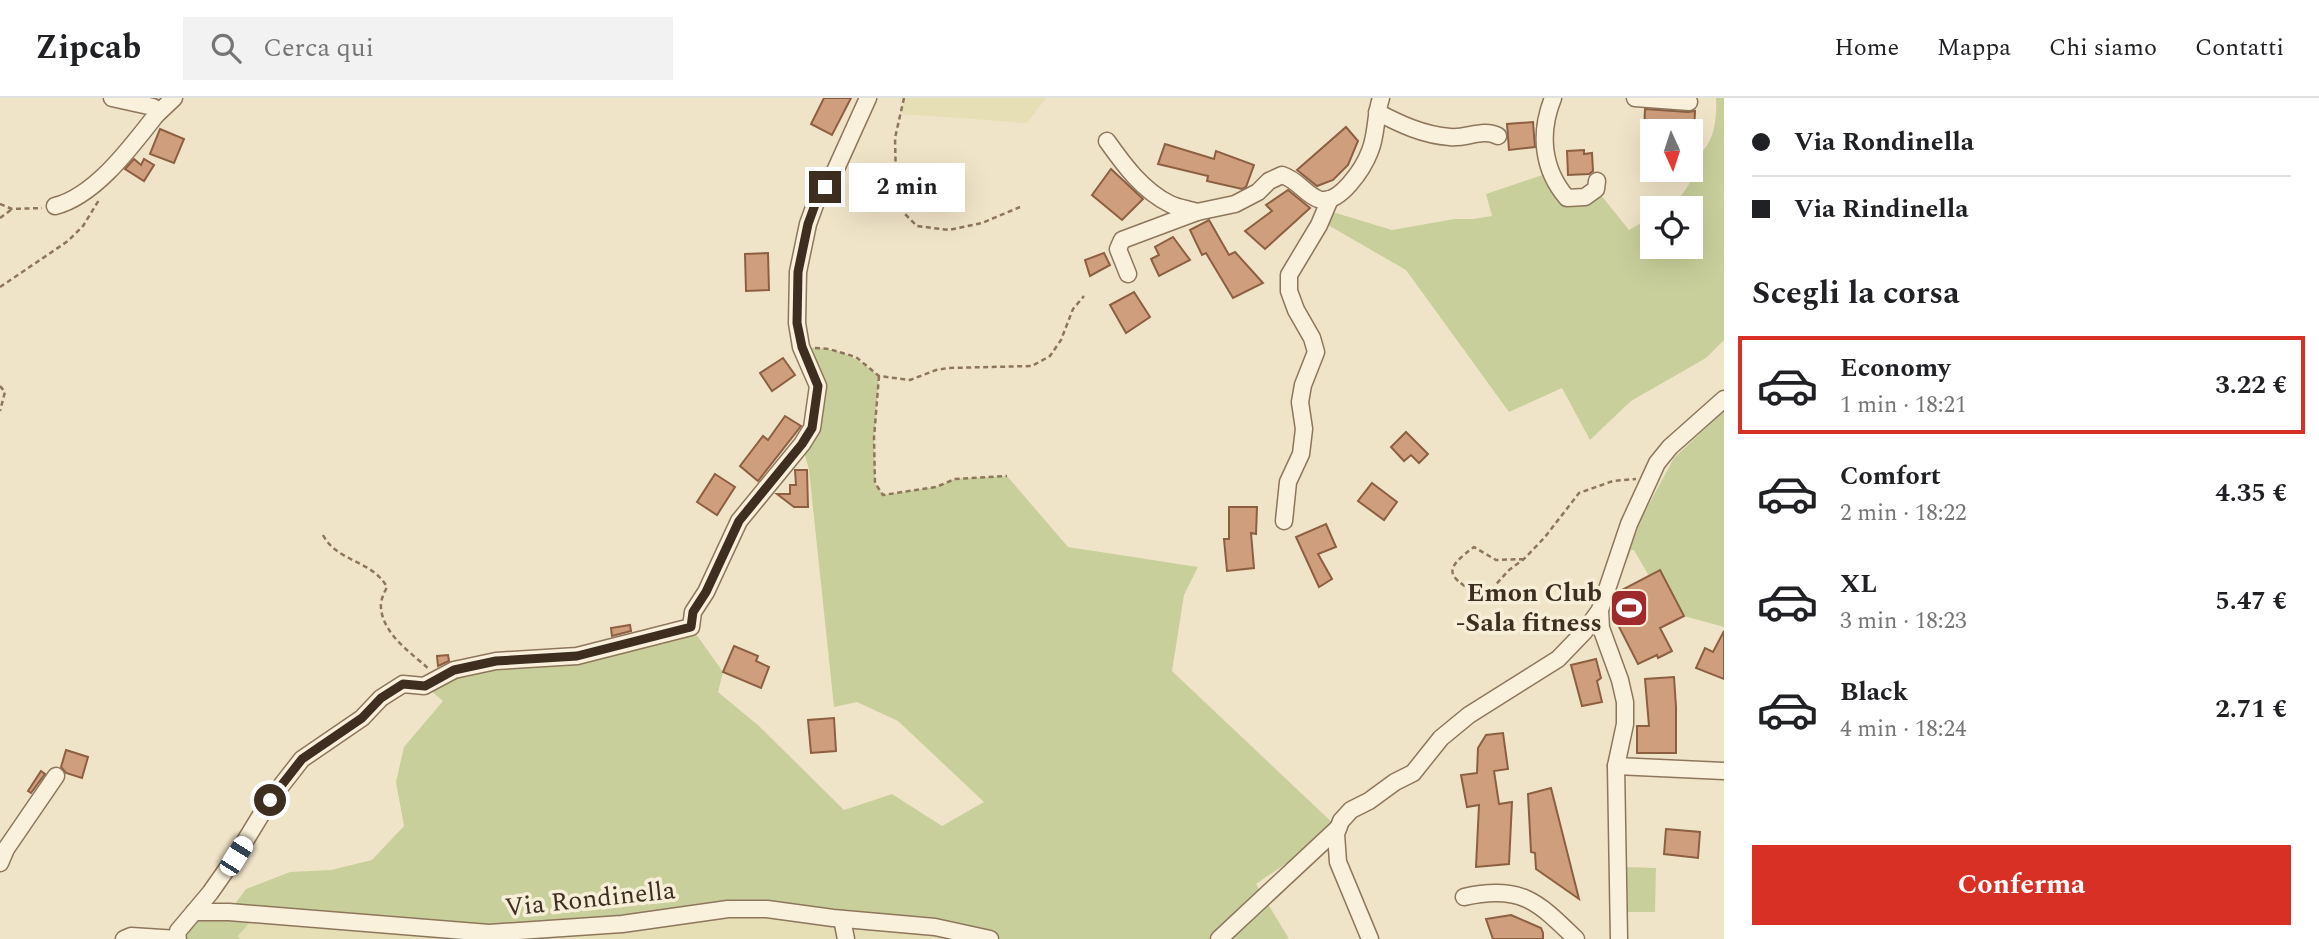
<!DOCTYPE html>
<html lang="it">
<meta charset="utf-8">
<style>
:root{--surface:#fff;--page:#f2f2f2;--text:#202124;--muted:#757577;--line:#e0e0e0;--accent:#d93025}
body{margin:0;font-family:Spectral,serif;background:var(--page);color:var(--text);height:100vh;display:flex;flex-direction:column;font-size:26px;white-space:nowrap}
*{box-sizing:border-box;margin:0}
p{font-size:23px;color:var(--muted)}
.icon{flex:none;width:38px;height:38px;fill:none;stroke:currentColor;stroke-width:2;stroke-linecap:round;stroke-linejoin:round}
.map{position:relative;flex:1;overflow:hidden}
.drawer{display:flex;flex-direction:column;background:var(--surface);width:595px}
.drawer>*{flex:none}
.guide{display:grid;align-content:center;height:154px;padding:0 28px;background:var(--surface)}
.needle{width:46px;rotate:177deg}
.controls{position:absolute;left:1640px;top:21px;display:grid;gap:14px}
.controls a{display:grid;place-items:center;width:63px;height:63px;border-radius:0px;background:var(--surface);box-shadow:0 7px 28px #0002;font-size:35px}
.end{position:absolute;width:32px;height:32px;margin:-16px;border:9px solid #3d2e20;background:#fff;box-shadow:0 0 0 4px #fff}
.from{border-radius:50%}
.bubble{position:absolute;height:49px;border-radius:0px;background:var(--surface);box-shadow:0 7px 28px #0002;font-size:23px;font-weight:700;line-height:49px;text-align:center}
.car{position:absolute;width:21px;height:42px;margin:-21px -10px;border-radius:9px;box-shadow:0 0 5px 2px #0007;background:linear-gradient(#fff 24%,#345 0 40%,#fff 0 76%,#345 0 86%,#fff 0)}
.guide b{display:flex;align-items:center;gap:24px;height:66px;font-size:26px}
.guide b+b{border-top:2px solid var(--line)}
.guide i{width:18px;height:18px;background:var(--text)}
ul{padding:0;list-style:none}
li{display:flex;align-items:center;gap:21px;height:98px;margin:0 14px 10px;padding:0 14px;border:4px solid transparent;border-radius:0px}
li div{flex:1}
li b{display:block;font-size:26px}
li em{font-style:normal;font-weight:700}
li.current{border-color:var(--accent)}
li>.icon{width:63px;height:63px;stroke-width:1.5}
h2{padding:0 28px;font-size:32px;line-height:84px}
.action{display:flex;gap:14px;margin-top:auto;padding:14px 28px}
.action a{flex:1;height:80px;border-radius:0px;background:var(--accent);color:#fff;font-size:28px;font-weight:700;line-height:80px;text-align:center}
header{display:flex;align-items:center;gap:42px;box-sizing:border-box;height:98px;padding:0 35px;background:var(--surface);border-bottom:2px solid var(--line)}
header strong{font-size:33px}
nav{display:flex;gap:38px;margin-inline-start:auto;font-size:24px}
.search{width:490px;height:63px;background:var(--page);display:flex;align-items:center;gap:18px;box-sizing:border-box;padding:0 24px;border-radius:0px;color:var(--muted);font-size:26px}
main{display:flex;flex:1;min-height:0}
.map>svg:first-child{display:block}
</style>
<header>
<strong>Zipcab</strong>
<div class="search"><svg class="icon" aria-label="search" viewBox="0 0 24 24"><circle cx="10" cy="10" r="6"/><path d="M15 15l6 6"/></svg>Cerca qui</div>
<nav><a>Home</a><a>Mappa</a><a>Chi siamo</a><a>Contatti</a></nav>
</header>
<main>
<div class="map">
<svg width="1724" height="841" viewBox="0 0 1724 841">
<rect width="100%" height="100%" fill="#f0e4c8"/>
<g fill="#e6deb5">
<polygon points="904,0 1046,0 1027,25 901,16"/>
<polygon points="728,811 990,841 240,841 238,838 256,817"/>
</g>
<g fill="#c9cf9b">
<path d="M1716,0h8v242l-18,18 -75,43 -41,39 -28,-52 -53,24 -103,-142 -85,-49 5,-11 66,20 63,-11h18l19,-3 -6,-22 65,-22 17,26 28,-9 33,41 23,-13v30h38v-39h-23c18,-11 30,-35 33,-55 15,-11 17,-38 16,-55z"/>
<path d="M801,249c39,2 48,5 78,29l-5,62 1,45 8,12 53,-8 19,-8 52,-3 61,71 130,20 -14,28 -12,76 166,157 -82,56 33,55h-299l-223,-30 -278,24 -233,-18 -18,21 2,3h-116h53l17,-27h35l17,-23 44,-17 41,-2 41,-10 32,-34 -8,-44 8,-35 39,-46 -18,-15 29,-16 75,-10 162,-33 32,45 -5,20 41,34 85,84 48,-16 50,32 42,-24 -86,-81 -41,-19 -23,5 -25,-237 -7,-26 14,-36z"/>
<polygon points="1724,313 1724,529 1684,518 1660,472 1649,478 1634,452 1631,452 1628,460 1626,459 1643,417 1674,360"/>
<polygon points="1627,769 1656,770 1655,814 1626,814"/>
</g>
<g fill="#cf9f7d" stroke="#8d5f41" stroke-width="2">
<polygon points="824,0 851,0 832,37 811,26"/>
<polygon points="1645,11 1688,14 1695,13 1694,33 1644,33"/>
<polygon points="1533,24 1535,49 1509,52 1507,26"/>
<polygon points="1346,29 1358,43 1348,67 1333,82 1317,88 1297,72"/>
<polygon points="160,31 184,41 174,65 150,56"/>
<polygon points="1165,46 1214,61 1216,53 1254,67 1246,89 1242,91 1207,83 1208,78 1158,66"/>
<polygon points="1584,52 1584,56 1592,55 1593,73 1589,76 1568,77 1567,53"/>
<polygon points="134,61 141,67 144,61 154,67 144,83 125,71"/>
<polygon points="1111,71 1143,101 1122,122 1092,97"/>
<polygon points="1288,92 1310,110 1265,151 1245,133 1272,113 1266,107"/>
<polygon points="1209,122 1229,157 1235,154 1263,185 1233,200 1206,155 1202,157 1190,132"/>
<polygon points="1173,139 1190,162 1159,178 1151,161 1159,157 1155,149"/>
<polygon points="768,155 769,192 746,193 745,156"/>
<polygon points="1104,155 1110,167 1090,178 1085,162"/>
<polygon points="1134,194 1150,219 1126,235 1110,207"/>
<polygon points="783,260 795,277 772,293 760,275"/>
<polygon points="785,318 801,328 758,383 740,368 763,338 768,342"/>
<polygon points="1406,334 1428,356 1419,365 1411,357 1404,363 1391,349"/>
<polygon points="795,372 807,372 808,409 794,409 777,396 790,396 790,387 796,387"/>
<polygon points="715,376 735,389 717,417 697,404"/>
<polygon points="1372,385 1397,404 1384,422 1358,403"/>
<polygon points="1229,409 1257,409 1256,436 1251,435 1254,470 1227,473 1224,441 1229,441"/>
<polygon points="1326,426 1336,449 1318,456 1332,481 1319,489 1296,439"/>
<polygon points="1660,472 1684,518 1660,530 1672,553 1658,560 1657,557 1638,566 1611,513 1620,493"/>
<polygon points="630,527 631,533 612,538 611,530"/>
<polygon points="1724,533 1724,581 1696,570 1705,550 1713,554"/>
<polygon points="734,548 758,558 756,563 769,569 761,590 723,574"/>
<polygon points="448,557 449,563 438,568 437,558"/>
<polygon points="1596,561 1601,580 1597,583 1602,604 1582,608 1571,567"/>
<polygon points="1674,579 1676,609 1676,655 1637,655 1637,628 1649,628 1645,581"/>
<polygon points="834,620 836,653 811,655 808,622"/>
<polygon points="1503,635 1508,671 1494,673 1499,706 1512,704 1509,766 1476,769 1479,707 1467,709 1461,677 1477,675 1478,650 1486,637"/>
<polygon points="66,652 88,659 82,680 66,675 61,669"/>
<polygon points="41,673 45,676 31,695 28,693"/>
<polygon points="1551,690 1579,801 1536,771 1535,755 1531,754 1528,696"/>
<polygon points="1666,731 1700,734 1698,760 1664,756"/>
<polygon points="1511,817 1541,830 1543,835 1543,841 1493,841 1486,821"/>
</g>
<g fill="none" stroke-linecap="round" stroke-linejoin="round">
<g stroke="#8d765c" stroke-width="19">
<g id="minor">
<path d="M1553,0c-14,35 -11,71 14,100l18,-1 11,-8 1,-8"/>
<polyline points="1635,0 1689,4"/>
<path d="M1377,14c23,12 46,23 73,25 16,2 33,-9 48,-1"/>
<polyline points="156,17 174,0"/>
<path d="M1107,43c17,24 36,50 63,63 8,4 18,5 27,8"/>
<path d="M55,108c40,-10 76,-59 101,-91l-3,-8 -41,-9"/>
<path d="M1128,176l-10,-25 4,-9 75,-28 38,-8 23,-12 11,-11 13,-6c16,5 23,19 36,24 21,8 46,-32 52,-48 7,-17 5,-36 11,-53"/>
<polyline points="1284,423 1288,384 1301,356 1304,331 1300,304 1303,287 1316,254 1312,240 1296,212 1289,193 1289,177 1319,127 1330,101"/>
<polyline points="1616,668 1724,673"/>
<polyline points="0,765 6,751 56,678"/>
<path d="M1464,799c57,-13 74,5 112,42"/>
<polyline points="194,814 229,814 489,835 622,826 728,811 767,811 833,820 935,829 990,841"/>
<polyline points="842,821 846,841"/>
<polyline points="124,841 131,838 178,841"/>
<polyline points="177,841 178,833 210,795 236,758 270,702 302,661 362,620 381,600 403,586 424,588 454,572 496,563 577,558 691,529 693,514 706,494 739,423 802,346 812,330 818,288 801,249 797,225 798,174 808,126 816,104 835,73 868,0"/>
<polyline points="1219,841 1338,730"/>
<polyline points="1370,841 1338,764 1336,736 1341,723 1351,712 1369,703 1395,684 1413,675 1441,640 1469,617 1558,561 1584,534 1600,512"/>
<polyline points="1619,841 1616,668 1625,626 1625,604 1620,582 1601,530 1600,512 1629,426 1657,365 1670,349 1724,301"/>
</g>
</g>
<g stroke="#8d765c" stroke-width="2.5" stroke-dasharray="5 3.5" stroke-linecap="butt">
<polyline points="904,0 895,40 896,84 903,114 917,128 949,132 982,125 1020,109"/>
<polyline points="0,106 12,111 42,110"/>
<polyline points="0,120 12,111"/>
<polyline points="0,189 68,143 83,128 99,102"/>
<polyline points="815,250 829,251 856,259 879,278 910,282 936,272 948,270 1032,268 1050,258 1061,242 1073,211 1084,198"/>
<polyline points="879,278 874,340 875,385 883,397 936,389 955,381 1007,378"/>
<polyline points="0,288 5,294 0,313"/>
<path d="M323,437c14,27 49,25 64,52 -3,6 -7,14 -6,21 2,26 30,45 48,61"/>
<path d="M1524,461l-28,1 -22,-13c-29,22 -29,27 1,46l15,-2 19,-21 15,-11 21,-22 34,-44 34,-12 23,-2"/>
</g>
<use href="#minor" stroke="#faf1dc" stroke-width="16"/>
</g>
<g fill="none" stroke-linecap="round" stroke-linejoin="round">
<polyline stroke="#3d2e20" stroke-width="9" points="270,702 302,661 362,620 381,600 403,586 425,588 454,572 496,563 577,558 691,529 693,514 706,494 739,423 802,346 812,330 818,288 802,249 797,225 798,174 808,126 816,104 825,89"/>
</g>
<defs>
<g id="stadium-square" transform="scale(2.0125)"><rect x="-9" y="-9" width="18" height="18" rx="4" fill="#9e2a2b" stroke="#f7eed8"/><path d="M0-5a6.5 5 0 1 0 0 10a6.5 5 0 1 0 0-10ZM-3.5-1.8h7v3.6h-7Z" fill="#fff"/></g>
</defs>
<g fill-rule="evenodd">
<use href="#stadium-square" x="1629" y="510"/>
</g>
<g text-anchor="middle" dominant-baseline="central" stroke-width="7" stroke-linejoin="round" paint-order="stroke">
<g font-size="26" font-weight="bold" fill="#3d2e20" stroke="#f7eed8" text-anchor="end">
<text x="1602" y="495">Emon Club<tspan x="1602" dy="30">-Sala fitness</tspan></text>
</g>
<g font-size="26" fill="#3d2e20" stroke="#f7eed8">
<text transform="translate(590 801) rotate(-6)">Via Rondinella</text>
</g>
</g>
</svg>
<div class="controls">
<a><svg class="needle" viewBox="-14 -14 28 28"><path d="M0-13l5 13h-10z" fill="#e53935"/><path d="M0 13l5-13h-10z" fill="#757577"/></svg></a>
<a><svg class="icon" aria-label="locate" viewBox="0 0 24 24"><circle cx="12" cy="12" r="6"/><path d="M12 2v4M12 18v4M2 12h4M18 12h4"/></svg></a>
</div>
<i class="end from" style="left:270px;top:702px"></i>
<i class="end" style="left:825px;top:89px"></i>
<div class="bubble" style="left:849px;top:65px;width:116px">2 min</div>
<i class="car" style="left:236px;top:758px;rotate:32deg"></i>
</div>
<section class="drawer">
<div class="guide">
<b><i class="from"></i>Via Rondinella</b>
<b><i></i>Via Rindinella</b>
</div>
<h2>Scegli la corsa</h2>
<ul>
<li class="current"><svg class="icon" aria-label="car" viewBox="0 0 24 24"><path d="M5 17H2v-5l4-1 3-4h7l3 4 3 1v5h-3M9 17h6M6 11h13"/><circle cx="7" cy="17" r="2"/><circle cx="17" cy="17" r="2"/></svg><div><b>Economy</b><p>1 min · 18:21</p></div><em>3.22 €</em></li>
<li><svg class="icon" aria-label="car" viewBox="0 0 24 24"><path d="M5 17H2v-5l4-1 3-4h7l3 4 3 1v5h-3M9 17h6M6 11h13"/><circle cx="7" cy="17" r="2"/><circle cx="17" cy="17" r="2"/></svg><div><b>Comfort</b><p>2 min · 18:22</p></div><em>4.35 €</em></li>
<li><svg class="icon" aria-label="car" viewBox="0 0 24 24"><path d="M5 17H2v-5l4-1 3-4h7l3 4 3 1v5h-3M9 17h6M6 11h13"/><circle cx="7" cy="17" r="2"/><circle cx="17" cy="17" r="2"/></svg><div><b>XL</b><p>3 min · 18:23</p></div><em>5.47 €</em></li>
<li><svg class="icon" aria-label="car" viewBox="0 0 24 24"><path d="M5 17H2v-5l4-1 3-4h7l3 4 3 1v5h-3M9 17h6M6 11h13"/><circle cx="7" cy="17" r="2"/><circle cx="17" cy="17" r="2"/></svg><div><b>Black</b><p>4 min · 18:24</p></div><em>2.71 €</em></li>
</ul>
<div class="action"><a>Conferma</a></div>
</section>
</main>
